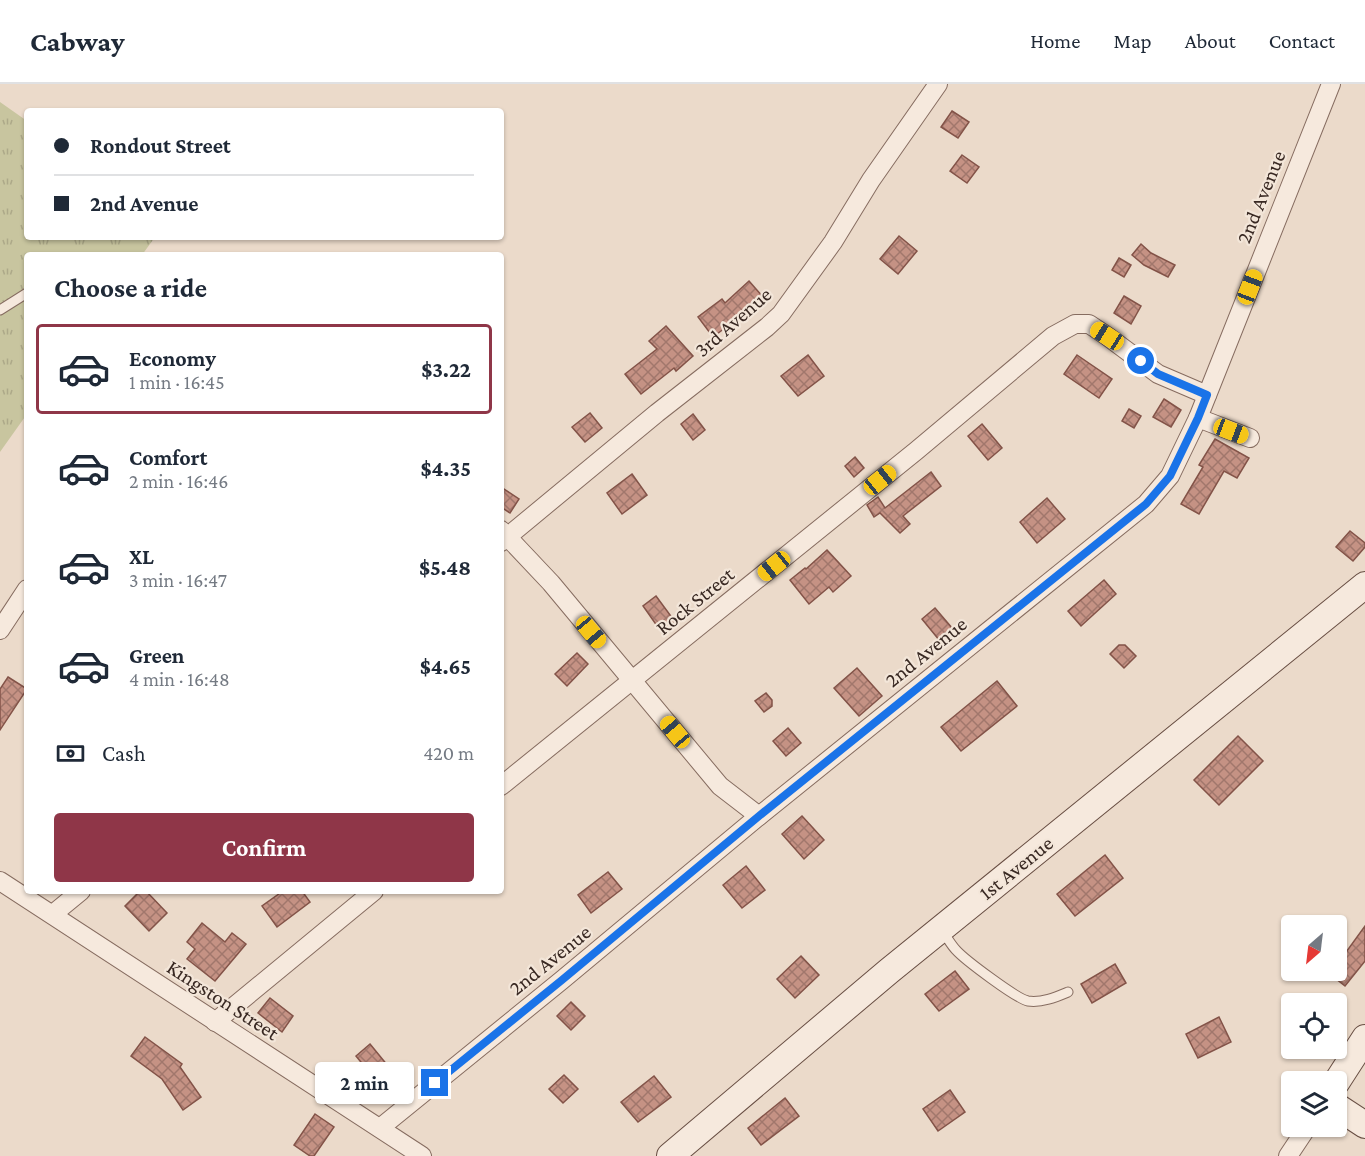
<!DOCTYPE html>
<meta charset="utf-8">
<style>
:root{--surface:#fff;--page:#f6f6f7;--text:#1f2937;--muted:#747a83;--line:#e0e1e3;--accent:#8f3648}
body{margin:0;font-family:"Crimson Pro",serif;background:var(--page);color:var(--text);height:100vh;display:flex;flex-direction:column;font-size:22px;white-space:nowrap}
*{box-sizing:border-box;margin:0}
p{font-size:20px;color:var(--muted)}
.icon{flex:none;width:33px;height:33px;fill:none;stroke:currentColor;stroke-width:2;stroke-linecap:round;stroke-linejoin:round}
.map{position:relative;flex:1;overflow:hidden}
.details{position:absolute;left:24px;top:168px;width:480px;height:642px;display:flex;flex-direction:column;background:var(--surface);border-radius:6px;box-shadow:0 2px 4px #0004}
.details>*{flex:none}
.guide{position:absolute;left:24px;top:24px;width:480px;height:132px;border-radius:6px;box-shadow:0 2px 4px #0004;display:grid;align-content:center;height:132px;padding:0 30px;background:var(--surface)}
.needle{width:39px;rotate:208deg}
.buttons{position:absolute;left:1281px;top:831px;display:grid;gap:12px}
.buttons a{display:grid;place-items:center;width:66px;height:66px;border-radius:6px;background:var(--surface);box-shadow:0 2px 4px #0004;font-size:30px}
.end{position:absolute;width:27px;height:27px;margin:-14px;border:8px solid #1a73e8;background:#fff;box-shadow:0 0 0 3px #fff}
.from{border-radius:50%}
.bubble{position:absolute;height:42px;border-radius:6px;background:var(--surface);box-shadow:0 2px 4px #0004;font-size:20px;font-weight:700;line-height:42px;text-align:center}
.car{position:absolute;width:18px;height:36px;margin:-18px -9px;border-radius:8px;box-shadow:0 0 4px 2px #0007;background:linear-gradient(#f5c518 24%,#345 0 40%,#f5c518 0 76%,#345 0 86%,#f5c518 0)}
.guide b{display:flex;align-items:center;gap:21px;height:57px;font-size:22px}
.guide b+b{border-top:2px solid var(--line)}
.guide i{width:15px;height:15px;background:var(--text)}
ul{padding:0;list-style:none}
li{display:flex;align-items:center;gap:18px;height:90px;margin:0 12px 9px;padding:0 18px;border:3px solid transparent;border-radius:6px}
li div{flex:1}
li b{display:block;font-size:22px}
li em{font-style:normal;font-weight:700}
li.selected{border-color:var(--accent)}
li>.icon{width:54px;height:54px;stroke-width:1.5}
h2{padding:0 30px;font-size:27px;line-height:72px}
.pay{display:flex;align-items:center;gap:15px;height:66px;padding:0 30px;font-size:22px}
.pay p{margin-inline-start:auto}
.cta{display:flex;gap:12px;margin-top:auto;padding:12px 30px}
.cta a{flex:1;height:69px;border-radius:6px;background:var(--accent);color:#fff;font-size:24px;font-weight:700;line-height:69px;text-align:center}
header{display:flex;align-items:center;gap:36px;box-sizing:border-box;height:84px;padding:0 30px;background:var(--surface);border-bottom:2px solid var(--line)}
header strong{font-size:28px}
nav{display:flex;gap:33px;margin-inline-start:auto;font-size:21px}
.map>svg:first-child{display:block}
</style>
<header>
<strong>Cabway</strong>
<nav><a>Home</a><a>Map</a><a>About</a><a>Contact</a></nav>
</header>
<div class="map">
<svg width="1365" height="1072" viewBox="0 0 1365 1072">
<defs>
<pattern id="park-tufts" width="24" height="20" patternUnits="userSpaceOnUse" patternTransform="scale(1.5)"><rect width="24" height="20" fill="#c8c59f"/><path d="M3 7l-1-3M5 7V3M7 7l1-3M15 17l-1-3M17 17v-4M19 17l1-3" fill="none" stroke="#ada989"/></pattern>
<pattern id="building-cross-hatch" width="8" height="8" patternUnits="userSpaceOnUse" patternTransform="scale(1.5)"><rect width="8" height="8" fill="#c59284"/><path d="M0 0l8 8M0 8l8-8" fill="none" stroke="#a1776c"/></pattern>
</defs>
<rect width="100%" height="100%" fill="#ebdaca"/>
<polygon fill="url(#park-tufts)" points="0,18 27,37 27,153 155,153 142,171 27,171 27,330 0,368"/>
<g fill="url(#building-cross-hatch)" stroke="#835348" stroke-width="1.5">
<polygon points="952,27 969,38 958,54 941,43"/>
<polygon points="962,71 979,83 967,99 950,87"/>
<polygon points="899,152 917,167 898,190 880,175"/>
<polygon points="1141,160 1151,169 1175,181 1168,193 1144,181 1132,171"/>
<polygon points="1119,174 1131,181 1124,193 1112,186"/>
<polygon points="749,197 763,213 750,225 713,253 698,233 722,215 725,219"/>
<polygon points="1124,212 1141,222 1131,240 1114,229"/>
<polygon points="666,242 693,272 676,287 674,284 641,310 625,290 657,265 649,257"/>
<polygon points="808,271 824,292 798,312 781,292"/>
<polygon points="1077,271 1112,295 1099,314 1064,290"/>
<polygon points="1164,315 1181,326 1171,343 1153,333"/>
<polygon points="1129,325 1141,332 1134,344 1122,337"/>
<polygon points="590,329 602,344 585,358 572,343"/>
<polygon points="693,330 705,346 693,356 681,340"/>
<polygon points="982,340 1002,364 988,376 968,352"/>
<polygon points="1215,355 1249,374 1237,394 1224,387 1199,430 1181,420 1203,383 1199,381"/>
<polygon points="855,373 864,384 854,393 845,382"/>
<polygon points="931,388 941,402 903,432 910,440 900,449 880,429 874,433 867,421 878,413 885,424"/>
<polygon points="632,390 647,411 622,430 607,409"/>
<polygon points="501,403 519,415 510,429 501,423"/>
<polygon points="1047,414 1065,435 1037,459 1020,438"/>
<polygon points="1350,447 1365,459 1365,463 1353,477 1336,463"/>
<polygon points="827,466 851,492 833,508 829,503 809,520 790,496 805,484 806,485"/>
<polygon points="1104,496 1116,510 1081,542 1068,527"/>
<polygon points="656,512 676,539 662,549 643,522"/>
<polygon points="935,524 958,551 944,562 922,535"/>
<polygon points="1119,561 1125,561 1136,572 1124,584 1110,570"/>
<polygon points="577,569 588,580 567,602 555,590"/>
<polygon points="857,584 882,612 859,632 834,604"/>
<polygon points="8,593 27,605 0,646 0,605"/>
<polygon points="997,597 1017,622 961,667 941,643"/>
<polygon points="766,609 772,616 772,622 764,628 755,617"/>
<polygon points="788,644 801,659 786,672 773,657"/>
<polygon points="1238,652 1263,677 1219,721 1194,696"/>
<polygon points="802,732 824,756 804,775 782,750"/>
<polygon points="1105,771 1123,794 1075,832 1057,810"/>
<polygon points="746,782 765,806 742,824 723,801"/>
<polygon points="608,788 622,805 591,829 578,811"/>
<polygon points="140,807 146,807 167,829 149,847 125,822"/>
<polygon points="283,807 302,807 310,818 277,843 262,822"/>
<polygon points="202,839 225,858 232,849 246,860 215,897 187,875 195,865 187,858"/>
<polygon points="1365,842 1365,877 1345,902 1330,890 1333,886 1336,886 1336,882"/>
<polygon points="801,872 819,891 795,914 777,895"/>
<polygon points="1115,880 1126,899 1092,919 1081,900"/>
<polygon points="955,887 969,905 939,927 925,910"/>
<polygon points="270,914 293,932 282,948 258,929"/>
<polygon points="571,918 585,932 571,946 557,932"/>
<polygon points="1219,933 1231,958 1198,974 1186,950"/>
<polygon points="145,953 182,980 180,983 201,1013 183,1026 162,995 131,972"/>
<polygon points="370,960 397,993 383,1005 356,972"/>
<polygon points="564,991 578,1005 563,1019 549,1005"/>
<polygon points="654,992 671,1013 638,1038 621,1018"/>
<polygon points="950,1006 965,1028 938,1047 923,1025"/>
<polygon points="785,1014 799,1032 761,1061 748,1044"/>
<polygon points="315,1030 334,1043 314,1072 310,1072 294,1061"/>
</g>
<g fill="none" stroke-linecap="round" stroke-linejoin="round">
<g stroke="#866c60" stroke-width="11">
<g id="lane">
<polyline points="0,226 27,209"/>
<path d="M942,847c5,6 9,14 14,19 9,10 61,49 72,51 14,2 28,-4 40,-9"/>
</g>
</g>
<g stroke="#866c60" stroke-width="20">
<g id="street">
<polyline points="1198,334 1250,354"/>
<polyline points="501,446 551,499 720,702 759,732"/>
<polyline points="501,458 657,329 767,243 781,230 833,158 871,96 938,0"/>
<polyline points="0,546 27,505"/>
<polyline points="501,702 916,367 1053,252 1075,240 1089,240 1107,252 1158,290 1207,311"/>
<polyline points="0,797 422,1072"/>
<polyline points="53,830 81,807"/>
<polyline points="215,938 374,807"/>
<polyline points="380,1044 562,896 759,732 1146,420 1170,392 1198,334 1331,0"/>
<polyline points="1288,1072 1308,1042"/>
</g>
</g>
<g stroke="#684e43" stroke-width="28">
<g id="secondary">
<polyline points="1336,999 1365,954"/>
<polyline points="1336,1022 1365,1041"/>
<polyline points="670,1072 889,887 1365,501"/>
</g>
</g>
<use href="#lane" stroke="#f6e9dd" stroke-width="9"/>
<use href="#street" stroke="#f6e9dd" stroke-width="18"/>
<use href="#secondary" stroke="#f6e9dd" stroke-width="26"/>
</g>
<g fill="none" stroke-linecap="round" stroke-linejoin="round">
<polyline stroke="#1a73e8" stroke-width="8" points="435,999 562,896 759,732 1146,420 1170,392 1198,334 1207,311 1158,290 1141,277"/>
</g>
<g text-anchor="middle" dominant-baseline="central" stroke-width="4.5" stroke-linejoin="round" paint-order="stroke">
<g font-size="21" fill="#382822" stroke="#f3e6d9">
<text transform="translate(1261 113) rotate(-68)">2nd Avenue</text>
<text transform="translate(733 238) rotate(-41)">3rd Avenue</text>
<text transform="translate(695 517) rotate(-39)">Rock Street</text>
<text transform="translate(926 568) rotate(-39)">2nd Avenue</text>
<text transform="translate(1016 784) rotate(-39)">1st Avenue</text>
<text transform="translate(550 876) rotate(-39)">2nd Avenue</text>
<text transform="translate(223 916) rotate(33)">Kingston Street</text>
</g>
</g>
</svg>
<div class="buttons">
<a><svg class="needle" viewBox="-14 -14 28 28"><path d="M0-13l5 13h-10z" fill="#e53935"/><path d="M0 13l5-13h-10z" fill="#747a83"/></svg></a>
<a><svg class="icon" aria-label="locate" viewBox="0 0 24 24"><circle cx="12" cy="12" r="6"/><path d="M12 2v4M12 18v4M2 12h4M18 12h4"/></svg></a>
<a><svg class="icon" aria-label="layers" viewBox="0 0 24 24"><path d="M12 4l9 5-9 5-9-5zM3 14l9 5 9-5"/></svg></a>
</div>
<i class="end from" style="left:1141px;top:277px"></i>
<i class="end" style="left:435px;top:999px"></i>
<div class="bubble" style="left:315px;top:978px;width:99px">2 min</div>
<i class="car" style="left:1250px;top:203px;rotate:21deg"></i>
<i class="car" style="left:1107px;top:252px;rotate:302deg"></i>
<i class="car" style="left:1231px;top:347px;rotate:111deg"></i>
<i class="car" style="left:880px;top:396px;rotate:51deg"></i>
<i class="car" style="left:774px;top:482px;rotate:231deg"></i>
<i class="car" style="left:591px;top:548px;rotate:140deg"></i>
<i class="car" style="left:675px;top:648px;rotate:320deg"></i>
<div class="guide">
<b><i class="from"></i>Rondout Street</b>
<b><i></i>2nd Avenue</b>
</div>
<section class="details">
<h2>Choose a ride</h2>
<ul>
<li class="selected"><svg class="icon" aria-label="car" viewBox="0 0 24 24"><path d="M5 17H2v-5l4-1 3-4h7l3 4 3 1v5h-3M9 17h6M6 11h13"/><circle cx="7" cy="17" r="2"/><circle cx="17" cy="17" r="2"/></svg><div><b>Economy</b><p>1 min · 16:45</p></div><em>$3.22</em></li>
<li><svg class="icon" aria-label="car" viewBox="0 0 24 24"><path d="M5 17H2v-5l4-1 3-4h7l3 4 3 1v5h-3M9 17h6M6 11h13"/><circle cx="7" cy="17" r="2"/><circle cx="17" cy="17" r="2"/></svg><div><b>Comfort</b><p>2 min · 16:46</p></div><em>$4.35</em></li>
<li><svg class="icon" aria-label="car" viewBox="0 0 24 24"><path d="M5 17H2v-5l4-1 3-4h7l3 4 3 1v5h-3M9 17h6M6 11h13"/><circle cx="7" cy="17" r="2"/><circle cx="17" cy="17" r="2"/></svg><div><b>XL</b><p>3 min · 16:47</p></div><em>$5.48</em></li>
<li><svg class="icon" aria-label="car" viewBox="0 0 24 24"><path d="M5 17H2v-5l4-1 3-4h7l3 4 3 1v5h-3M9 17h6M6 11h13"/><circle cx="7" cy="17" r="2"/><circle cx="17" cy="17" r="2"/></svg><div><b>Green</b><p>4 min · 16:48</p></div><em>$4.65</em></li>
</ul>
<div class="pay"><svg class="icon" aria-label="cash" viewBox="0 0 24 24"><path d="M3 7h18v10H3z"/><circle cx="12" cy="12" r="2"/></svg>Cash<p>420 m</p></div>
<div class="cta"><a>Confirm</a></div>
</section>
</div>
